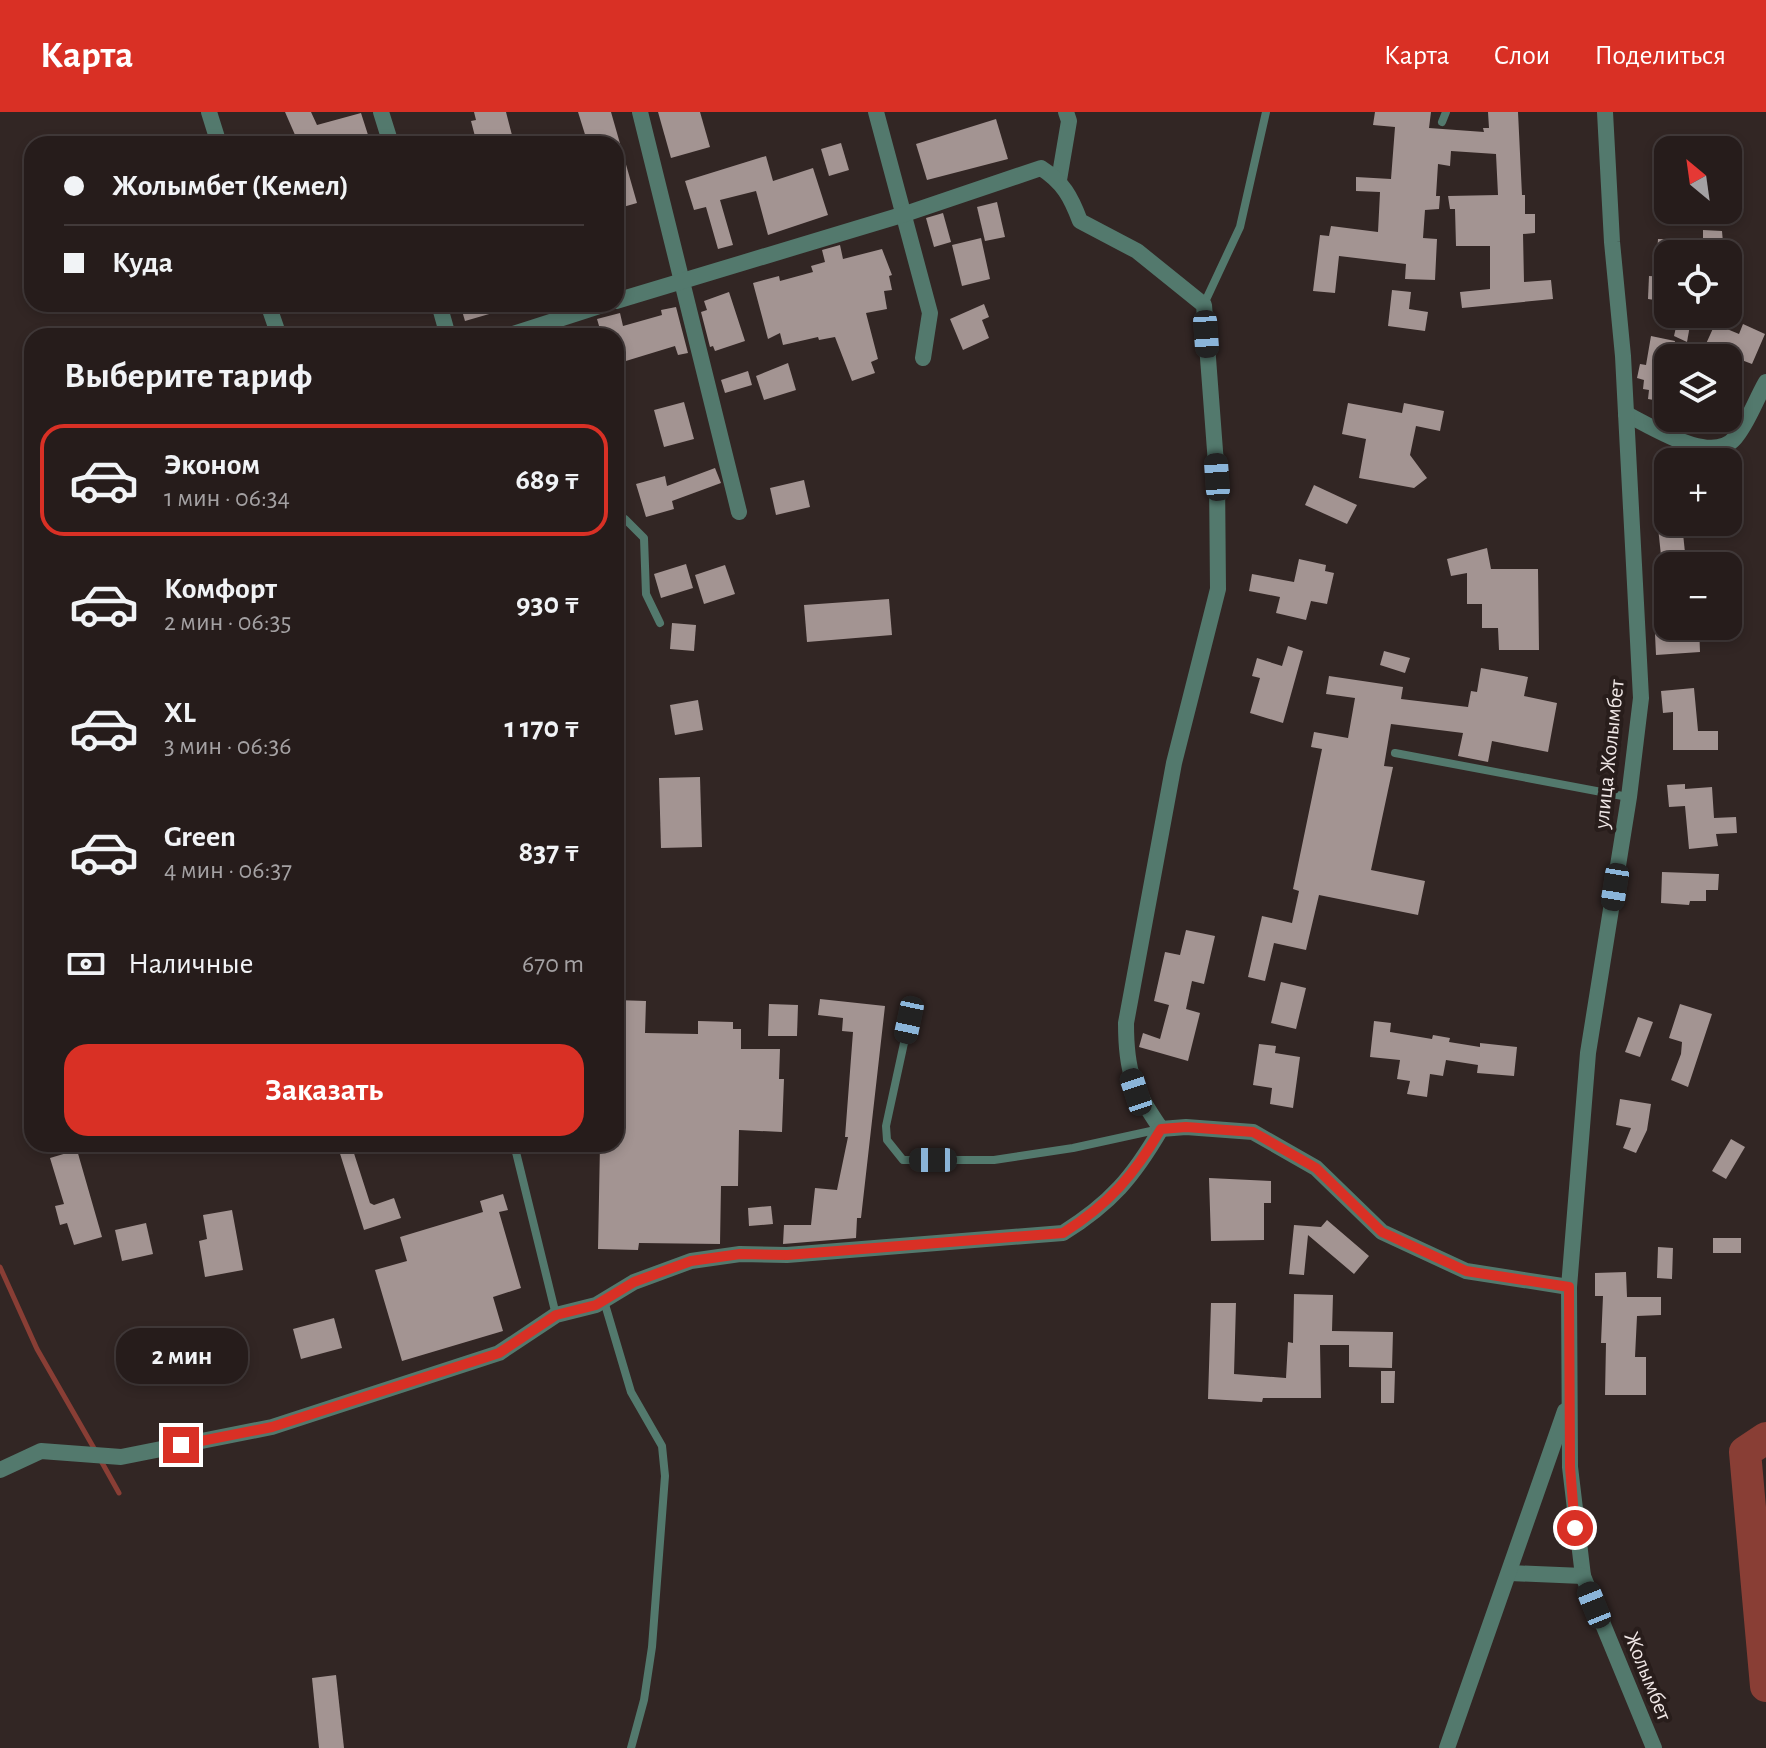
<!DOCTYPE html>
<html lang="ru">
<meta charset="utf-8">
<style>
:root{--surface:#261c1b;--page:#322928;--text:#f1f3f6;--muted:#a4a1a3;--line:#423a3a;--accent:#d93025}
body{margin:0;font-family:"Alegreya Sans",sans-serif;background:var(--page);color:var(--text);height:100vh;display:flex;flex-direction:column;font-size:30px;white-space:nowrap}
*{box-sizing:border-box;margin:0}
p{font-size:26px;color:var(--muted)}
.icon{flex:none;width:44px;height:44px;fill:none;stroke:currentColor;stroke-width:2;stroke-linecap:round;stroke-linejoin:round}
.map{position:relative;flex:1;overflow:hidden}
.details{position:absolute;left:24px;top:216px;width:600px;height:824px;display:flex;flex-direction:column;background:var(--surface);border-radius:24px;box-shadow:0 4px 12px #0003,0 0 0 2px var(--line)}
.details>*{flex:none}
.banner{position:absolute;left:24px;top:24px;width:600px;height:176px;border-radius:24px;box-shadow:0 4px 12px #0003,0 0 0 2px var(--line);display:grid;align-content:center;height:176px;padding:0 40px;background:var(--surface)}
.needle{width:52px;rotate:331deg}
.buttons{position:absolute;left:1654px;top:24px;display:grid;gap:16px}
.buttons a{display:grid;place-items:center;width:88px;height:88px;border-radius:16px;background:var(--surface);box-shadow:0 4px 12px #0003,0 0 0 2px var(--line);font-size:40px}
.end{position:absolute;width:36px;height:36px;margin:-18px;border:10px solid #d93025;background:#fff;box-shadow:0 0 0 4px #fff}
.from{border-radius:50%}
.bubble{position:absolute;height:56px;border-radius:24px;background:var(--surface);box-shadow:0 4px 12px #0003,0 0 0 2px var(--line);font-size:26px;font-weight:700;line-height:56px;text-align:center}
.car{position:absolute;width:24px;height:48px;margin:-24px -12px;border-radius:10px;box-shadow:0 0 6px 2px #0007;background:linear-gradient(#222 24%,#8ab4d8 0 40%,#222 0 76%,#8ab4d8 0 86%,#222 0)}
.banner b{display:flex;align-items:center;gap:28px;height:76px;font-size:30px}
.banner b+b{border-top:2px solid var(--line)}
.banner i{width:20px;height:20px;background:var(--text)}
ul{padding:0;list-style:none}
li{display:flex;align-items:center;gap:24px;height:112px;margin:0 16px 12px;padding:0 24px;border:4px solid transparent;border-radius:24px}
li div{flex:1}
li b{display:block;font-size:30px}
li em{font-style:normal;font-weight:700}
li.on{border-color:var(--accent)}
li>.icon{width:72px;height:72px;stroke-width:1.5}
h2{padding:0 40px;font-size:36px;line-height:96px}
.pay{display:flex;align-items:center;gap:20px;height:88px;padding:0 40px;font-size:30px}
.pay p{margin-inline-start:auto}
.primary-button{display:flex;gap:16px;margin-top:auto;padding:16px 40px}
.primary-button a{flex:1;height:92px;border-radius:24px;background:var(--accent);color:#fff;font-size:32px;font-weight:700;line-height:92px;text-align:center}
header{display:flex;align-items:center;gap:48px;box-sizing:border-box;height:112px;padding:0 40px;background:var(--accent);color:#fff}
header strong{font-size:38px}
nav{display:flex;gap:44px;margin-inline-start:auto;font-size:28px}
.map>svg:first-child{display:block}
</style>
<header>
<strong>Карта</strong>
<nav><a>Карта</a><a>Слои</a><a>Поделиться</a></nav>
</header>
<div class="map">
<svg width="1766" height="1636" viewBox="0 0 1766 1636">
<rect width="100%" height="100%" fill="#322624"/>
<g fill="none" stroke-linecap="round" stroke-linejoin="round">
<g stroke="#893e35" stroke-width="5">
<polyline points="0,1155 37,1237 95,1338"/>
<polyline points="100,1347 119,1381"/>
</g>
<polyline stroke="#893e35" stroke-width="32" points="1766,1326 1745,1340 1766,1574"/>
</g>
<g fill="#a39492">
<polygon points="285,0 311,0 317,13 361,1 369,26 350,32 299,32"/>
<polygon points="474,0 506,0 513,27 507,29 508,32 477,32 471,9 476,8"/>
<polygon points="578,0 611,0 637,91 616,97 616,32 588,32"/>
<polygon points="658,0 700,0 710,35 671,46"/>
<polygon points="1375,0 1431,0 1429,16 1484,20 1483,16 1489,16 1488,0 1518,0 1522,83 1525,83 1525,102 1535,102 1535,121 1523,122 1524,170 1551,168 1553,187 1462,196 1460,180 1490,177 1490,134 1456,134 1455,97 1450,97 1448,84 1498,83 1496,42 1451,39 1450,54 1438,52 1436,84 1440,84 1439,97 1425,98 1423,126 1437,127 1435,168 1405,167 1406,152 1339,144 1335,181 1313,179 1320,123 1329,124 1331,114 1378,120 1380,80 1356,79 1356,65 1391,67 1395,15 1373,13"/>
<polygon points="996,7 1008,47 927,68 916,32"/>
<polygon points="841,31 849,58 829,64 821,37"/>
<polygon points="766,44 773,69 813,56 828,103 768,123 756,79 720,88 733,133 718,137 706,95 694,98 685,69"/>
<polygon points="997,90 1005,125 985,129 977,95"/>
<polygon points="943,101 951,130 934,135 926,106"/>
<polygon points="1703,118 1722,119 1724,142 1657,142 1658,127 1703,129"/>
<polygon points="981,126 990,167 962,174 952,133"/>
<polygon points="840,133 843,147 882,137 892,163 889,164 892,178 884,179 887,197 866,201 878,247 871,250 875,261 852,269 835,225 819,228 818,225 783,233 780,221 768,227 753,171 779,164 780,169 813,160 811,154 825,150 822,138"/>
<polygon points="1649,164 1668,165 1668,190 1648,187"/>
<polygon points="1392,178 1411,180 1409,197 1428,200 1425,219 1388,214"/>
<polygon points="729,180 745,229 715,239 713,234 710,235 701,200 707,198 704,189"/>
<polygon points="460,192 510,192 510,196 465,209"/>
<polygon points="984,192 989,205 982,208 989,226 963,238 950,207"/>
<polygon points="676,195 688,241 678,243 675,234 616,252 616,224 602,224 597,207 620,201 623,214 662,203 661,198"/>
<polygon points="1679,202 1692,202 1687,230 1674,224"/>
<polygon points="1715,212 1739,222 1743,212 1765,222 1752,252 1705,234"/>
<polygon points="1651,224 1675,229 1672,246 1668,246 1665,290 1648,287 1649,278 1643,277 1644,268 1637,266 1640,252 1646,253"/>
<polygon points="788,251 796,278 764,288 756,264"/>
<polygon points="748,259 752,273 725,281 721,268"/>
<polygon points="684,290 694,327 664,335 654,298"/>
<polygon points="1348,291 1402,301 1404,291 1444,299 1440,319 1416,314 1410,343 1427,366 1414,376 1359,366 1366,327 1342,322"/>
<polygon points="715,356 721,371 672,389 674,397 646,405 636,372 665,364 667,374"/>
<polygon points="804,368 810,395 776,403 770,376"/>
<polygon points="1314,373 1357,393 1347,412 1305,393"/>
<polygon points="1682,412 1686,450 1662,453 1658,415"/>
<polygon points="1487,436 1491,457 1538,457 1539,538 1499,538 1498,516 1482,516 1482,492 1467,492 1467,461 1451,464 1447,447"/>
<polygon points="1299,447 1326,453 1325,459 1334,461 1327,492 1311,489 1306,508 1276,501 1280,485 1249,479 1252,462 1294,470"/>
<polygon points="686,452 693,476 661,486 654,462"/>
<polygon points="725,453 735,482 704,492 695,463"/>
<polygon points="889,487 892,523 807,530 804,493"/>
<polygon points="672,511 696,513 694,539 670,537"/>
<polygon points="1663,514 1699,514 1700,540 1656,543 1655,522 1664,521"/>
<polygon points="1288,534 1303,539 1283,611 1250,601 1260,566 1252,564 1257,546 1282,554"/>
<polygon points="1384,539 1410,546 1405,561 1380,553"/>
<polygon points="1481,556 1528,565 1524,584 1557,591 1548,640 1492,629 1488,650 1458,644 1463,621 1391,612 1384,654 1393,655 1371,758 1425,769 1418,803 1319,783 1306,838 1274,831 1265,869 1248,865 1262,804 1292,811 1299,779 1293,777 1322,637 1311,635 1314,620 1348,626 1355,586 1326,582 1329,564 1403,575 1401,587 1468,595 1471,579 1477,580"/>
<polygon points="1694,576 1698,619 1718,619 1718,638 1673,638 1673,600 1663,601 1661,579"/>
<polygon points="698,588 703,618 675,623 670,593"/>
<polygon points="700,665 702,735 661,736 659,666"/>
<polygon points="1685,672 1685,677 1712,675 1714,706 1736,705 1737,721 1716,722 1718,734 1689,737 1685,694 1669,695 1667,673"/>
<polygon points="1662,760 1719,762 1718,778 1706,778 1706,789 1690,789 1689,793 1661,791"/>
<polygon points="1186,818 1215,824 1204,872 1192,869 1186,897 1200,901 1188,949 1139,935 1143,921 1160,927 1169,893 1154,889 1165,840 1180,843"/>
<polygon points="1281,870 1306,876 1296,917 1271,911"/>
<polygon points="820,887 885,894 861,1106 857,1106 856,1126 783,1132 784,1113 811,1113 815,1076 837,1078 848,1025 845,1025 853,920 842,919 843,906 818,903"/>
<polygon points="616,888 646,889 645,921 698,922 698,909 733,910 733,917 741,917 741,937 780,937 779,967 784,967 782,1020 739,1018 738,1074 721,1074 720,1132 639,1131 638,1138 598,1137 600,1032 616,1032"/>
<polygon points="769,892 798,893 797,924 768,924"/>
<polygon points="1680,892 1712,902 1688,975 1671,968 1681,942 1682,930 1669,926"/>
<polygon points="1638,905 1653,910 1640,945 1625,940"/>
<polygon points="1374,909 1391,911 1390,920 1432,927 1433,923 1450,926 1449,930 1480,935 1480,931 1517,935 1514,964 1477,961 1478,953 1446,948 1443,964 1430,962 1427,985 1407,982 1410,969 1397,967 1400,948 1370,945"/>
<polygon points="1259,932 1276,934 1275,941 1300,945 1293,996 1270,992 1272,976 1253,973"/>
<polygon points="1620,987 1651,992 1647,1018 1636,1041 1623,1036 1631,1016 1616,1013"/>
<polygon points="1731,1027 1745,1035 1726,1067 1712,1059"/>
<polygon points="337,1032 351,1032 370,1091 374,1093 394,1086 401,1106 364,1118"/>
<polygon points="77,1038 102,1125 74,1133 67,1111 60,1113 55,1094 64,1092 50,1046"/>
<polygon points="1209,1066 1271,1069 1271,1091 1264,1091 1264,1128 1211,1129"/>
<polygon points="503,1082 508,1098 499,1100 521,1176 493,1185 503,1219 402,1249 375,1158 407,1149 400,1125 483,1100 480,1089"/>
<polygon points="771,1094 773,1112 749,1114 748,1096"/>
<polygon points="232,1098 243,1158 205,1165 199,1129 207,1127 203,1103"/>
<polygon points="1327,1108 1369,1144 1354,1162 1308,1123 1304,1163 1289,1162 1294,1113 1321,1115"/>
<polygon points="146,1111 153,1142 122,1149 115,1118"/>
<rect x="1713" y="1126" width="28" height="15"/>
<polygon points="1658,1135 1673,1136 1672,1167 1657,1166"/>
<polygon points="1626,1160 1627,1185 1661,1185 1661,1203 1637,1204 1635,1245 1646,1245 1646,1283 1605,1283 1606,1231 1601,1231 1603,1184 1595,1184 1595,1161"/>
<polygon points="1294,1182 1333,1183 1332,1219 1393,1220 1392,1256 1349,1255 1349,1233 1320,1233 1321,1286 1263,1286 1262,1290 1208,1287 1211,1191 1236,1191 1234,1262 1286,1266 1288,1230 1293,1231"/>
<polygon points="334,1206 342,1236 301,1247 293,1217"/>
<polygon points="1381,1259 1395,1259 1394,1291 1381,1291"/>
<polygon points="336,1563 344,1636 319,1636 312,1566"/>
</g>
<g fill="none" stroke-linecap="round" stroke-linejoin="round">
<g stroke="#53796d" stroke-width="8">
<polyline points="1442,10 1446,0"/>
<polyline points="1204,192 1240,115 1266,0"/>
<polyline points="616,408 625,407 644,426 646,482 660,511"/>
<polyline points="1395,641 1628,685"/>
<polyline points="909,908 886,1014 887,1028 903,1048 994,1048 1073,1036 1160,1017"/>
<polyline points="514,1032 556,1203"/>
<polyline points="604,1189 631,1280 662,1334 665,1364 652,1535 644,1588 631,1636"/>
</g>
<g stroke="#53796d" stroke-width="16">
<polyline points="209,0 219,32"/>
<polyline points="381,0 391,32"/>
<polyline points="640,0 739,400"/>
<polyline points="876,0 930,201 923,246"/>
<polyline points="1059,68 1069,9 1066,0"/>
<path d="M616,189l289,-87 136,-46c22,14 30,29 39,53l57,30 67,54 13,172 1,112 -44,174 -48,260c0,51 7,64 35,106l25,-2 67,5 63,36 66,64 84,39 103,16"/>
<polyline points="268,192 279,224"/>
<polyline points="439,192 448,224"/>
<polyline points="507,224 606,192"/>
<path d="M1626,302c27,13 85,52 109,24 13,-15 21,-39 31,-56"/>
<path d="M0,1358l41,-19 80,6 151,-30 227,-74 57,-38 40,-10 38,-23 57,-21 49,-7 47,1 276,-22c48,-30 70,-56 98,-104"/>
</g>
<g stroke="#53796d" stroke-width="16">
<polyline points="1605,0 1612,130 1623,244 1641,586 1629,685 1588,941 1569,1175 1570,1355 1583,1464 1654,1636"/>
<polyline points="1510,1461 1583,1464"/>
<polyline points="1447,1636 1565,1299"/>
</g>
</g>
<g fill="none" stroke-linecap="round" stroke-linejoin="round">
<path stroke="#d93025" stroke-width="10" d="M181,1333l91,-18 227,-74 57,-38 40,-10 38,-23 57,-21 49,-7 47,1 276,-22c46,-29 71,-58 98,-104l25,-2 67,5 63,36 66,64 84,39 103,16 1,180 5,61"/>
</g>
<g text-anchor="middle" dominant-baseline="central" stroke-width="8" stroke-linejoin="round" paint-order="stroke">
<g font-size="22" fill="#f0e7e6" stroke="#281d1b">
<text transform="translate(1609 642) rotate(-84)">улица Жолымбет</text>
<text transform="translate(1648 1564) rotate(68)">Жолымбет</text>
</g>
</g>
</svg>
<div class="buttons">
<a><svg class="needle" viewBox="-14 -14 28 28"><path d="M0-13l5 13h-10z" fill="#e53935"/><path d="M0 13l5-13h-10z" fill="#a4a1a3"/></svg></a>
<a><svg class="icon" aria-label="locate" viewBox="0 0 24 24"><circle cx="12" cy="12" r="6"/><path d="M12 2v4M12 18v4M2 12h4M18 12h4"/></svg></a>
<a><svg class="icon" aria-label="layers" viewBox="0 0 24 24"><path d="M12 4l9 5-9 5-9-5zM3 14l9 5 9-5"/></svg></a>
<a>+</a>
<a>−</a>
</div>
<i class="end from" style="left:1575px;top:1416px"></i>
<i class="end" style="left:181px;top:1333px"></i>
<div class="bubble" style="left:116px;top:1216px;width:132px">2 мин</div>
<i class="car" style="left:1206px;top:222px;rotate:176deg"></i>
<i class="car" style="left:1217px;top:365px;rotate:356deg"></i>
<i class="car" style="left:1615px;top:775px;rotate:189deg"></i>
<i class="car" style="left:909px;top:908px;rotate:192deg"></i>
<i class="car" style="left:1136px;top:980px;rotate:342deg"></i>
<i class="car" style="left:933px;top:1048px;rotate:270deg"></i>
<i class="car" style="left:1594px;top:1493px;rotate:338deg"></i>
<div class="banner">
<b><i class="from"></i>Жолымбет (Кемел)</b>
<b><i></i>Куда</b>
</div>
<section class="details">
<h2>Выберите тариф</h2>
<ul>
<li class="on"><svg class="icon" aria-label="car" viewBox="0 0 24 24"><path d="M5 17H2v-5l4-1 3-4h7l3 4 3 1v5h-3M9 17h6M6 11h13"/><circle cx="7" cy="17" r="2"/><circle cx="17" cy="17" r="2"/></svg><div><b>Эконом</b><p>1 мин · 06:34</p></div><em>689 ₸</em></li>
<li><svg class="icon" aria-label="car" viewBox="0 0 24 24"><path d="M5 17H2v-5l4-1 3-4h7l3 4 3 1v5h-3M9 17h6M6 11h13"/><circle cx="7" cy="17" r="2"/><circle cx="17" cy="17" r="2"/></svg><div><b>Комфорт</b><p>2 мин · 06:35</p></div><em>930 ₸</em></li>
<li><svg class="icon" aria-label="car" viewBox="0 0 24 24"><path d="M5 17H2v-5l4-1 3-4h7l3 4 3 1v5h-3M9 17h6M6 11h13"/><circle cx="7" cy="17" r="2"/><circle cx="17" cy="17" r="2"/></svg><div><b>XL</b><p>3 мин · 06:36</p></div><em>1 170 ₸</em></li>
<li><svg class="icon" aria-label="car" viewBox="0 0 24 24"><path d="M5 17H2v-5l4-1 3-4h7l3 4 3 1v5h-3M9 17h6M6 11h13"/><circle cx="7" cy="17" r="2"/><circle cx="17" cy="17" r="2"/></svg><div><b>Green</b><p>4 мин · 06:37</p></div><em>837 ₸</em></li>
</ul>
<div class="pay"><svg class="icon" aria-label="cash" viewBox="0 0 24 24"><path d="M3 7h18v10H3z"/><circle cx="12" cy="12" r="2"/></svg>Наличные<p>670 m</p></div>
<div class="primary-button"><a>Заказать</a></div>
</section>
</div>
